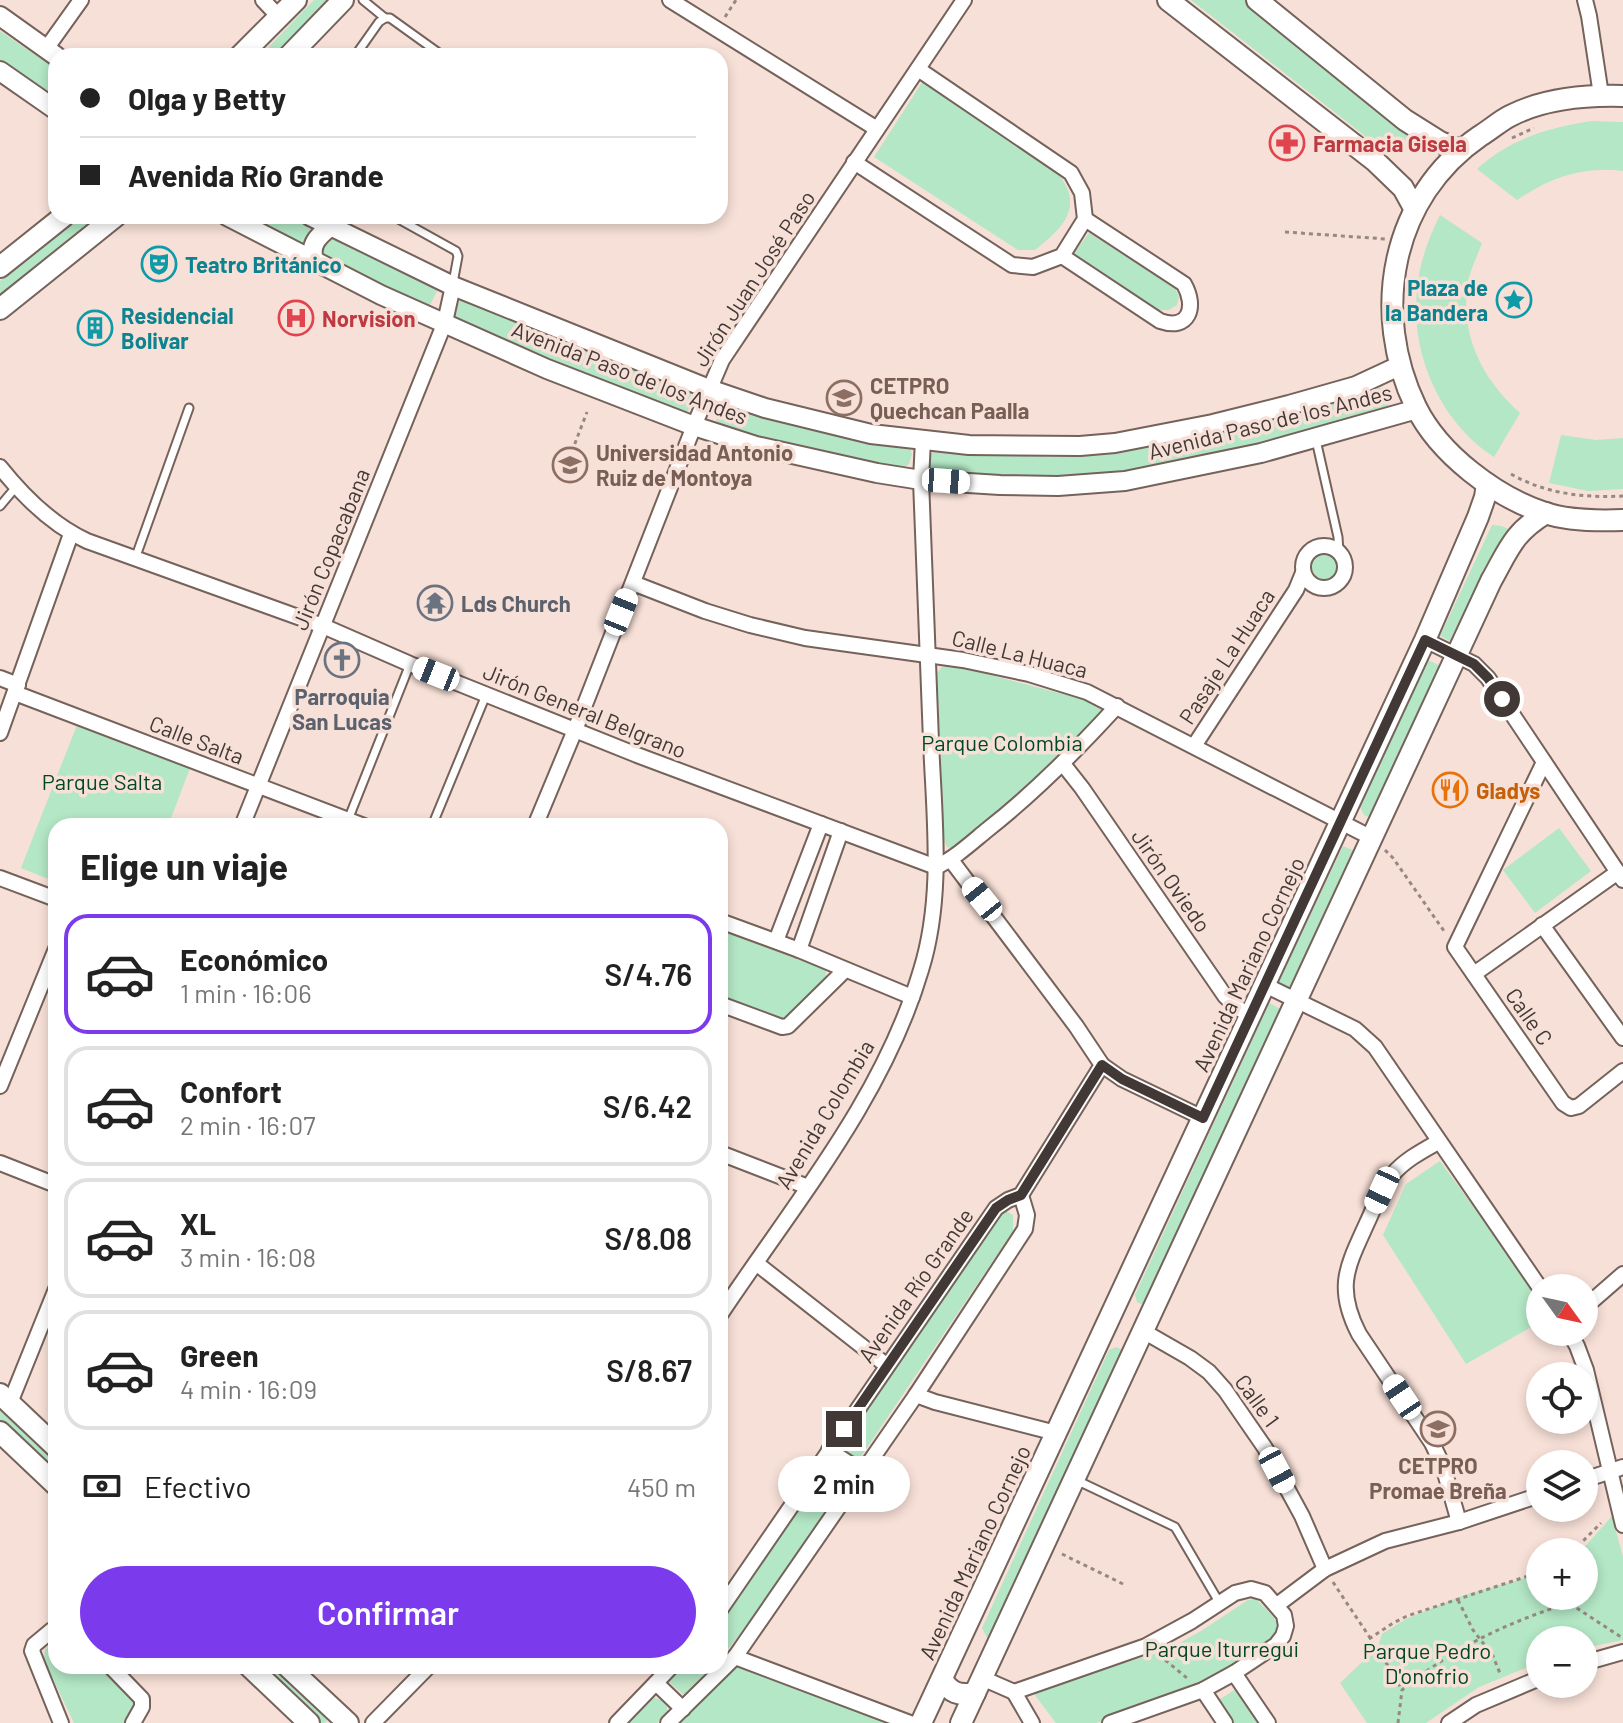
<!DOCTYPE html>
<html lang="es">
<meta charset="utf-8">
<style>
:root{--surface:#fff;--page:#f2f2f2;--text:#222;--muted:#767676;--line:#e0e0e0;--accent:#7c3aed}
body{margin:0;font-family:Barlow,sans-serif;background:var(--page);color:var(--text);height:100vh;display:flex;flex-direction:column;font-size:30px;white-space:nowrap}
*{box-sizing:border-box;margin:0}
p{font-size:26px;color:var(--muted)}
.icon{flex:none;width:44px;height:44px;fill:none;stroke:currentColor;stroke-width:2;stroke-linecap:round;stroke-linejoin:round}
.map{position:relative;flex:1;overflow:hidden}
.drawer{position:absolute;left:48px;top:818px;width:680px;height:856px;display:flex;flex-direction:column;background:var(--surface);border-radius:24px;box-shadow:0 4px 12px #0003}
.drawer>*{flex:none}
.guide{position:absolute;left:48px;top:48px;width:680px;height:176px;border-radius:24px;box-shadow:0 4px 12px #0003;display:grid;align-content:center;height:176px;padding:0 32px;background:var(--surface)}
.needle{width:52px;rotate:123deg}
.tools{position:absolute;left:1526px;top:1274px;display:grid;gap:16px}
.tools a{display:grid;place-items:center;width:72px;height:72px;border-radius:50%;background:var(--surface);box-shadow:0 4px 12px #0003;font-size:40px}
.end{position:absolute;width:36px;height:36px;margin:-18px;border:10px solid #423936;background:#fff;box-shadow:0 0 0 4px #fff}
.from{border-radius:50%}
.bubble{position:absolute;height:56px;border-radius:28px;background:var(--surface);box-shadow:0 4px 12px #0003;font-size:26px;font-weight:600;line-height:56px;text-align:center}
.car{position:absolute;width:24px;height:48px;margin:-24px -12px;border-radius:10px;box-shadow:0 0 6px 2px #0007;background:linear-gradient(#fff 24%,#345 0 40%,#fff 0 76%,#345 0 86%,#fff 0)}
.guide b{display:flex;align-items:center;gap:28px;height:76px;font-size:30px}
.guide b+b{border-top:2px solid var(--line)}
.guide i{width:20px;height:20px;background:var(--text)}
ul{padding:0;list-style:none}
li{display:flex;align-items:center;gap:24px;height:120px;margin:0 16px 12px;padding:0 16px;border:4px solid var(--line);border-radius:24px}
li div{flex:1}
li b{display:block;font-size:30px}
li em{font-style:normal;font-weight:600}
li.active{border-color:var(--accent)}
li>.icon{width:72px;height:72px;stroke-width:1.5}
h2{padding:0 32px;font-size:36px;line-height:96px}
.pay{display:flex;align-items:center;gap:20px;height:88px;padding:0 32px;font-size:30px}
.pay p{margin-inline-start:auto}
.cta{display:flex;gap:16px;margin-top:auto;padding:16px 32px}
.cta a{flex:1;height:92px;border-radius:48px;background:var(--accent);color:#fff;font-size:32px;font-weight:600;line-height:92px;text-align:center}
.map>svg:first-child{display:block}
</style>
<div class="map">
<svg width="1623" height="1723" viewBox="0 0 1623 1723">
<rect width="100%" height="100%" fill="#f7e0d7"/>
<g fill="#b3e7c5">
<polygon points="314,0 329,0 275,56 260,56"/>
<polygon points="1191,0 1245,0 1409,129 1413,141 1406,151 1396,152 1383,150"/>
<polygon points="0,31 56,69 56,100 0,60"/>
<path d="M923,81l137,95c24,33 1,53 -25,74h-17l-144,-93z"/>
<path d="M1592,121l31,1v49c-41,-5 -73,7 -106,29l-40,-31c32,-30 73,-42 115,-48z"/>
<path d="M1440,215l42,28c-4,11 -10,23 -13,35 -11,54 12,100 51,135l-26,44c-53,-34 -84,-103 -77,-166 2,-27 11,-52 23,-76z"/>
<polygon points="80,216 100,216 0,295 0,281"/>
<polygon points="240,216 295,216 435,286 437,291 430,305 425,306"/>
<polygon points="1089,233 1175,288 1179,297 1177,305 1169,310 1159,310 1074,253"/>
<polygon points="461,298 690,392 693,399 688,411 682,413 583,375 457,323 453,316"/>
<path d="M1380,388l8,4 3,10 -3,5 -77,24 -72,19 -112,25 -124,4 -69,-5 -5,-6 1,-13 7,-6c51,5 102,10 152,6 99,-10 196,-41 291,-67z"/>
<polygon points="728,405 801,428 909,446 912,454 909,464 902,469 794,450 722,428 716,420 720,409"/>
<polygon points="1561,435 1596,440 1623,438 1623,489 1588,491 1549,483"/>
<path d="M1492,525c10,0 17,3 24,10l-51,114 -25,-13z"/>
<circle cx="1326" cy="566" r="14"/>
<polygon points="1428,660 1451,671 1375,820 1364,815 1360,807"/>
<polygon points="949,664 1101,704 1103,717 961,850 947,847 944,840 937,673 942,667"/>
<polygon points="77,725 190,768 168,826 56,826 56,882 21,868"/>
<polygon points="1559,828 1591,871 1535,913 1503,870"/>
<polygon points="1343,846 1367,856 1302,997 1276,987"/>
<polygon points="720,930 826,970 826,979 792,1016 783,1021 720,998"/>
<polygon points="1269,1003 1293,1015 1150,1308 1137,1302 1135,1295"/>
<polygon points="1440,1161 1540,1298 1540,1322 1466,1364 1383,1235 1406,1184"/>
<polygon points="1006,1211 1013,1215 1013,1231 858,1461 838,1448 1000,1212"/>
<polygon points="1116,1347 1129,1353 996,1655 982,1628 1109,1350"/>
<polygon points="0,1405 56,1457 56,1475 0,1422"/>
<polygon points="828,1468 848,1480 752,1619 720,1659 720,1621"/>
<polygon points="1612,1516 1623,1557 1623,1640 1584,1648 1584,1640 1540,1640 1540,1662 1479,1687 1426,1723 1367,1723 1340,1683 1378,1647 1382,1634 1406,1619 1464,1595 1540,1574 1540,1596 1584,1596 1584,1552 1580,1552"/>
<path d="M1255,1599c13,10 20,19 27,33l-47,37 -68,30 -71,24h-40l-22,-29 70,-25 47,-14 21,-8 29,-16 47,-31z"/>
<polygon points="56,1637 56,1666 100,1666 141,1702 127,1723 74,1723 44,1660 45,1650"/>
<polygon points="734,1665 898,1723 678,1723"/>
<polygon points="261,1666 278,1666 330,1715 325,1723 322,1723"/>
<polygon points="680,1666 714,1666 686,1697 667,1680"/>
<polygon points="1241,1686 1266,1723 1232,1723 1217,1701"/>
<polygon points="652,1697 661,1700 667,1707 667,1713 657,1723 626,1723"/>
</g>
<g fill="none" stroke-linecap="round" stroke-linejoin="round">
<g stroke="#75625a" stroke-width="11">
<g id="service">
<polyline points="363,0 385,18"/>
<polyline points="355,56 379,22 385,18 390,18 443,56"/>
<polyline points="393,216 456,251 458,256 453,283"/>
<polyline points="1316,440 1338,537 1339,552"/>
<polyline points="0,506 16,487"/>
<polyline points="135,559 189,408"/>
<polyline points="348,820 410,664"/>
<polyline points="432,826 486,695"/>
<polyline points="1076,1480 1175,1527 1219,1602"/>
</g>
</g>
<g stroke="#75625a" stroke-width="18">
<g id="minor">
<polyline points="263,0 279,17"/>
<polyline points="670,0 877,129"/>
<polyline points="1585,0 1589,16 1601,95"/>
<polyline points="46,49 81,0"/>
<polyline points="854,162 1012,265 1033,267 1062,256 1085,219 1082,193 1071,173 918,69"/>
<path d="M1062,256l98,65c29,10 37,-14 24,-37l-99,-65"/>
<path d="M0,467c24,30 52,58 87,74l236,85 87,38 227,91 299,112c19,-9 34,-23 51,-37 47,-37 89,-79 130,-124"/>
<circle cx="1324" cy="567" r="21"/>
<polyline points="633,583 705,611 750,625 805,638 963,660 1029,674 1087,692 1372,838"/>
<polyline points="1425,640 1474,664 1488,678 1623,880"/>
<polyline points="0,678 18,685"/>
<polyline points="15,693 364,826"/>
<polyline points="0,733 71,534"/>
<polyline points="1194,746 1296,590 1303,573"/>
<polyline points="1544,762 1455,947 1563,1103 1571,1108 1579,1106 1623,1071"/>
<polyline points="1063,764 1082,788 1225,996 1236,1007 1250,1015"/>
<polyline points="242,826 445,322 453,286"/>
<polyline points="535,826 575,730 694,426 722,360 964,0"/>
<polyline points="951,860 1076,1026 1102,1065 1122,1079 1203,1118"/>
<polyline points="0,878 56,899"/>
<polyline points="720,921 799,950 912,997"/>
<polyline points="1542,925 1623,1038"/>
<polyline points="776,941 821,824"/>
<polyline points="799,950 841,831"/>
<polyline points="1474,974 1618,872"/>
<polyline points="1265,985 1355,1029 1375,1047 1540,1288"/>
<polyline points="720,1004 782,1027 788,1026 845,970"/>
<polyline points="0,1086 56,949"/>
<path d="M1438,1142c-16,9 -33,18 -45,32 -12,14 -18,32 -26,49 -20,44 -32,64 -8,111l73,109 11,23 16,56"/>
<polyline points="720,1153 808,1187"/>
<polyline points="0,1163 56,1185"/>
<polyline points="756,1263 886,1365"/>
<polyline points="1584,1308 1623,1274"/>
<path d="M720,1315c73,-110 163,-216 201,-345 23,-74 13,-153 10,-229 -4,-87 -7,-174 -10,-261l2,-40"/>
<polyline points="1143,1331 1190,1358 1209,1372 1225,1390 1265,1448 1302,1516 1325,1569"/>
<polyline points="1569,1332 1577,1346 1586,1370 1623,1525"/>
<polyline points="916,1395 935,1402 1056,1433"/>
<polyline points="10,1403 56,1289"/>
<polyline points="829,1450 862,1472"/>
<polyline points="1584,1480 1623,1467"/>
<polyline points="1277,1605 1325,1569 1385,1541 1459,1522 1540,1495"/>
<polyline points="720,1610 996,1208 1008,1200 1021,1195 1102,1065"/>
<polyline points="56,1630 52,1630 34,1645 32,1651 61,1723"/>
<polyline points="735,1657 910,1723"/>
<polyline points="1584,1663 1623,1652"/>
<polyline points="110,1666 142,1699 142,1707 133,1723"/>
<polyline points="1234,1673 1268,1723"/>
<polyline points="982,1678 1014,1692"/>
<polyline points="656,1683 683,1709"/>
<polyline points="1203,1690 1225,1723"/>
<polyline points="1014,1692 1146,1646 1192,1621 1235,1593 1251,1589 1265,1593 1284,1615 1286,1626 1283,1636 1276,1645 1234,1673 1203,1690 1110,1723"/>
<polyline points="1014,1692 1032,1723"/>
<polyline points="373,1723 429,1666"/>
<polyline points="617,1723 672,1666"/>
<polyline points="668,1723 735,1657 916,1395 1025,1229 1027,1215 1021,1195"/>
<polyline points="1449,1723 1476,1705 1540,1678"/>
</g>
</g>
<g stroke="#75625a" stroke-width="22">
<g id="tertiary">
<polyline points="0,16 56,56"/>
<polyline points="0,71 56,110"/>
<polyline points="227,216 381,295 547,369 694,426 756,446 877,473 921,480 1000,485 1058,486 1125,481 1261,453 1417,409"/>
<polyline points="310,216 453,286 709,389 765,408 871,434 969,445 1080,446 1115,443 1213,424 1289,405 1356,386 1399,366"/>
<path d="M314,260c-5,-15 4,-24 16,-33"/>
</g>
</g>
<g stroke="#75625a" stroke-width="24">
<g id="secondary">
<polyline points="1168,0 1375,161 1403,188 1414,208"/>
<polyline points="1257,0 1405,120 1440,142 1460,150"/>
<polyline points="240,56 296,0"/>
<polyline points="289,56 343,0"/>
<path d="M1623,96c-36,-1 -80,3 -113,20 -10,5 -20,14 -30,20 -89,61 -110,176 -64,271 23,47 80,90 129,106 24,8 53,8 78,7"/>
<polyline points="0,267 64,216"/>
<polyline points="0,309 116,216"/>
<polyline points="0,1394 56,1447"/>
<polyline points="0,1432 56,1485"/>
<polyline points="249,1666 309,1723"/>
<polyline points="287,1666 348,1723"/>
<path d="M942,1679c8,14 17,17 33,14"/>
<polyline points="921,1723 1425,640 1478,517 1485,497 1487,484"/>
<path d="M961,1723l530,-1142c18,-32 22,-48 55,-68"/>
</g>
</g>
<g stroke="#978882" stroke-width="3" stroke-dasharray="4 4" stroke-linecap="butt">
<polyline points="725,17 736,0"/>
<polyline points="1512,138 1534,128"/>
<polyline points="1285,232 1386,239"/>
<polyline points="569,459 587,412"/>
<path d="M1511,474c35,20 73,24 112,22"/>
<polyline points="1385,850 1393,858 1444,931"/>
<polyline points="1572,1552 1601,1523"/>
<polyline points="1062,1554 1123,1584"/>
<path d="M1333,1582c23,36 49,71 69,108"/>
<polyline points="1458,1600 1473,1630 1493,1656 1501,1676"/>
<polyline points="1369,1639 1393,1623 1407,1616 1540,1572"/>
<polyline points="1159,1655 1187,1678"/>
<path d="M1398,1723l4,-33c49,-41 106,-68 167,-87l52,34"/>
</g>
<use href="#service" stroke="#fff" stroke-width="7"/>
<use href="#minor" stroke="#fff" stroke-width="14"/>
<use href="#tertiary" stroke="#fff" stroke-width="18"/>
<use href="#secondary" stroke="#fff" stroke-width="20"/>
</g>
<g fill="none" stroke-linecap="round" stroke-linejoin="round">
<polyline stroke="#423936" stroke-width="10" points="844,1429 996,1208 1008,1200 1021,1195 1102,1065 1122,1079 1203,1118 1425,640 1474,664 1488,678 1502,699"/>
</g>
<defs>
<g id="pharmacy-ring" transform="scale(1.8)"><circle r="9.5" fill="#f7e0d7" stroke="#e0444e" stroke-width="1.5"/><path d="M-2-6h4v4h4v4h-4v4h-4v-4h-4v-4h4Z" fill="#e0444e"/></g>
<g id="theatre-ring" transform="scale(1.8)"><circle r="9.5" fill="#f7e0d7" stroke="#0f9aa8" stroke-width="1.5"/><path d="M-5-5.5Q0-4 5-5.5V0Q5 5 0 6Q-5 5-5 0ZM-3.3-2.5H-1v1.5H-3.3ZM1-2.5H3.3v1.5H1ZM-2.8 1Q0 5.5 2.8 1Z" fill="#0f9aa8"/></g>
<g id="sight-ring" transform="scale(1.8)"><circle r="9.5" fill="#f7e0d7" stroke="#0f9aa8" stroke-width="1.5"/><path d="M0-6L1.8-2.2L6-1.7L2.9 1.2L3.7 5.4L0 3.3L-3.7 5.4L-2.9 1.2L-6-1.7L-1.8-2.2Z" fill="#0f9aa8"/></g>
<g id="hospital-ring" transform="scale(1.8)"><circle r="9.5" fill="#f7e0d7" stroke="#e0444e" stroke-width="1.5"/><path d="M-5-5h3v3.5h4V-5h3V5h-3V1.5h-4V5h-3Z" fill="#e0444e"/></g>
<g id="building-ring" transform="scale(1.8)"><circle r="9.5" fill="#f7e0d7" stroke="#0f9aa8" stroke-width="1.5"/><path d="M-4-6H4V6H1V3H-1V6H-4ZM-2.5-4.3h1.7v1.8h-1.7ZM.8-4.3h1.7v1.8H.8ZM-2.5-1h1.7V.8h-1.7ZM.8-1h1.7V.8H.8Z" fill="#0f9aa8"/></g>
<g id="university-ring" transform="scale(1.8)"><circle r="9.5" fill="#f7e0d7" stroke="#8d6e63" stroke-width="1.5"/><path d="M0-5L7-2L0 1L-7-2ZM-4 1L0 2.5L4 1V4Q0 6-4 4Z" fill="#8d6e63"/></g>
<g id="temple-ring" transform="scale(1.8)"><circle r="9.5" fill="#f7e0d7" stroke="#6b7280" stroke-width="1.5"/><path d="M0-6L5-2H3V0L6.5 2.5H4V6H1.5V3h-3V6H-4V2.5H-6.5L-3 0V-2H-5Z" fill="#6b7280"/></g>
<g id="church-ring" transform="scale(1.8)"><circle r="9.5" fill="#f7e0d7" stroke="#6b7280" stroke-width="1.5"/><path d="M-1.2-6h2.4v3.5h3.3v2.4h-3.3V6h-2.4V-.1h-3.3v-2.4h3.3Z" fill="#6b7280"/></g>
<g id="restaurant-ring" transform="scale(1.8)"><circle r="9.5" fill="#f7e0d7" stroke="#e8710a" stroke-width="1.5"/><path d="M-5-6h1v4h1v-4h1v4h1v-4h1v5L-1.5 .5V6h-2V.5L-5-1ZM5-6V6H3V1.5H1.5Q1.5-4 5-6Z" fill="#e8710a"/></g>
</defs>
<g fill-rule="evenodd">
<use href="#pharmacy-ring" x="1287" y="143"/>
<use href="#theatre-ring" x="159" y="264"/>
<use href="#sight-ring" x="1514" y="300"/>
<use href="#hospital-ring" x="296" y="318"/>
<use href="#building-ring" x="95" y="328"/>
<use href="#university-ring" x="844" y="398"/>
<use href="#university-ring" x="570" y="465"/>
<use href="#temple-ring" x="435" y="603"/>
<use href="#church-ring" x="342" y="660"/>
<use href="#restaurant-ring" x="1450" y="790"/>
<use href="#university-ring" x="1438" y="1429"/>
</g>
<g text-anchor="middle" dominant-baseline="central" stroke-width="7" stroke-linejoin="round" paint-order="stroke">
<g font-size="22" font-weight="bold" fill="#be3a42" stroke="#f7e0d7" text-anchor="start">
<text x="1313" y="143">Farmacia Gisela</text>
<text x="322" y="318">Norvision</text>
</g>
<g font-size="22" font-weight="bold" fill="#0d838f" stroke="#f7e0d7" text-anchor="start">
<text x="185" y="264">Teatro Británico</text>
<text x="1488" y="287" text-anchor="end">Plaza de<tspan x="1488" dy="25">la Bandera</tspan></text>
<text x="121" y="315">Residencial<tspan x="121" dy="25">Bolivar</tspan></text>
</g>
<g font-size="22" fill="#423936" stroke="#f7e0d7">
<text transform="translate(753 278) rotate(-57)">Jirón Juan José Paso</text>
<text transform="translate(630 372) rotate(21)">Avenida Paso de los Andes</text>
<text transform="translate(1270 421) rotate(-14)">Avenida Paso de los Andes</text>
<text transform="translate(330 549) rotate(-68)">Jirón Copacabana</text>
<text transform="translate(1020 653) rotate(14)">Calle La Huaca</text>
<text transform="translate(1226 656) rotate(-57)">Pasaje La Huaca</text>
<text transform="translate(585 710) rotate(22)">Jirón General Belgrano</text>
<text transform="translate(197 739) rotate(21)">Calle Salta</text>
<text transform="translate(1172 880) rotate(55)">Jirón Oviedo</text>
<text transform="translate(1248 964) rotate(-65)">Avenida Mariano Cornejo</text>
<text transform="translate(1530 1016) rotate(55)">Calle C</text>
<text transform="translate(824 1114) rotate(-59)">Avenida Colombia</text>
<text transform="translate(915 1285) rotate(-55)">Avenida Río Grande</text>
<text transform="translate(1258 1400) rotate(54)">Calle 1</text>
<text transform="translate(974 1552) rotate(-65)">Avenida Mariano Cornejo</text>
</g>
<g font-size="22" font-weight="bold" fill="#785e54" stroke="#f7e0d7" text-anchor="start">
<text x="870" y="385">CETPRO<tspan x="870" dy="25">Quechcan Paalla</tspan></text>
<text x="596" y="452">Universidad Antonio<tspan x="596" dy="25">Ruiz de Montoya</tspan></text>
<text x="1438" y="1465" text-anchor="middle">CETPRO<tspan x="1438" dy="25">Promae Breña</tspan></text>
</g>
<g font-size="22" font-weight="bold" fill="#5b616d" stroke="#f7e0d7" text-anchor="start">
<text x="461" y="603">Lds Church</text>
<text x="342" y="696" text-anchor="middle">Parroquia<tspan x="342" dy="25">San Lucas</tspan></text>
</g>
<g font-size="22" fill="#004726" stroke="#f7e0d7">
<text x="1002" y="742">Parque Colombia</text>
<text x="102" y="781">Parque Salta</text>
<text x="1222" y="1648">Parque Iturregui</text>
<text x="1427" y="1650">Parque Pedro<tspan x="1427" dy="25">D'onofrio</tspan></text>
</g>
<g font-size="22" font-weight="bold" fill="#c56008" stroke="#f7e0d7" text-anchor="start">
<text x="1476" y="790">Gladys</text>
</g>
</g>
</svg>
<div class="tools">
<a><svg class="needle" viewBox="-14 -14 28 28"><path d="M0-13l5 13h-10z" fill="#e53935"/><path d="M0 13l5-13h-10z" fill="#767676"/></svg></a>
<a><svg class="icon" aria-label="locate" viewBox="0 0 24 24"><circle cx="12" cy="12" r="6"/><path d="M12 2v4M12 18v4M2 12h4M18 12h4"/></svg></a>
<a><svg class="icon" aria-label="layers" viewBox="0 0 24 24"><path d="M12 4l9 5-9 5-9-5zM3 14l9 5 9-5"/></svg></a>
<a>+</a>
<a>−</a>
</div>
<i class="end from" style="left:1502px;top:699px"></i>
<i class="end" style="left:844px;top:1429px"></i>
<div class="bubble" style="left:778px;top:1456px;width:132px">2 min</div>
<i class="car" style="left:946px;top:481px;rotate:94deg"></i>
<i class="car" style="left:621px;top:612px;rotate:22deg"></i>
<i class="car" style="left:436px;top:674px;rotate:292deg"></i>
<i class="car" style="left:982px;top:899px;rotate:321deg"></i>
<i class="car" style="left:1382px;top:1190px;rotate:205deg"></i>
<i class="car" style="left:1402px;top:1397px;rotate:326deg"></i>
<i class="car" style="left:1277px;top:1470px;rotate:152deg"></i>
<div class="guide">
<b><i class="from"></i>Olga y Betty</b>
<b><i></i>Avenida Río Grande</b>
</div>
<section class="drawer">
<h2>Elige un viaje</h2>
<ul>
<li class="active"><svg class="icon" aria-label="car" viewBox="0 0 24 24"><path d="M5 17H2v-5l4-1 3-4h7l3 4 3 1v5h-3M9 17h6M6 11h13"/><circle cx="7" cy="17" r="2"/><circle cx="17" cy="17" r="2"/></svg><div><b>Económico</b><p>1 min · 16:06</p></div><em>S/4.76</em></li>
<li><svg class="icon" aria-label="car" viewBox="0 0 24 24"><path d="M5 17H2v-5l4-1 3-4h7l3 4 3 1v5h-3M9 17h6M6 11h13"/><circle cx="7" cy="17" r="2"/><circle cx="17" cy="17" r="2"/></svg><div><b>Confort</b><p>2 min · 16:07</p></div><em>S/6.42</em></li>
<li><svg class="icon" aria-label="car" viewBox="0 0 24 24"><path d="M5 17H2v-5l4-1 3-4h7l3 4 3 1v5h-3M9 17h6M6 11h13"/><circle cx="7" cy="17" r="2"/><circle cx="17" cy="17" r="2"/></svg><div><b>XL</b><p>3 min · 16:08</p></div><em>S/8.08</em></li>
<li><svg class="icon" aria-label="car" viewBox="0 0 24 24"><path d="M5 17H2v-5l4-1 3-4h7l3 4 3 1v5h-3M9 17h6M6 11h13"/><circle cx="7" cy="17" r="2"/><circle cx="17" cy="17" r="2"/></svg><div><b>Green</b><p>4 min · 16:09</p></div><em>S/8.67</em></li>
</ul>
<div class="pay"><svg class="icon" aria-label="cash" viewBox="0 0 24 24"><path d="M3 7h18v10H3z"/><circle cx="12" cy="12" r="2"/></svg>Efectivo<p>450 m</p></div>
<div class="cta"><a>Confirmar</a></div>
</section>
</div>
